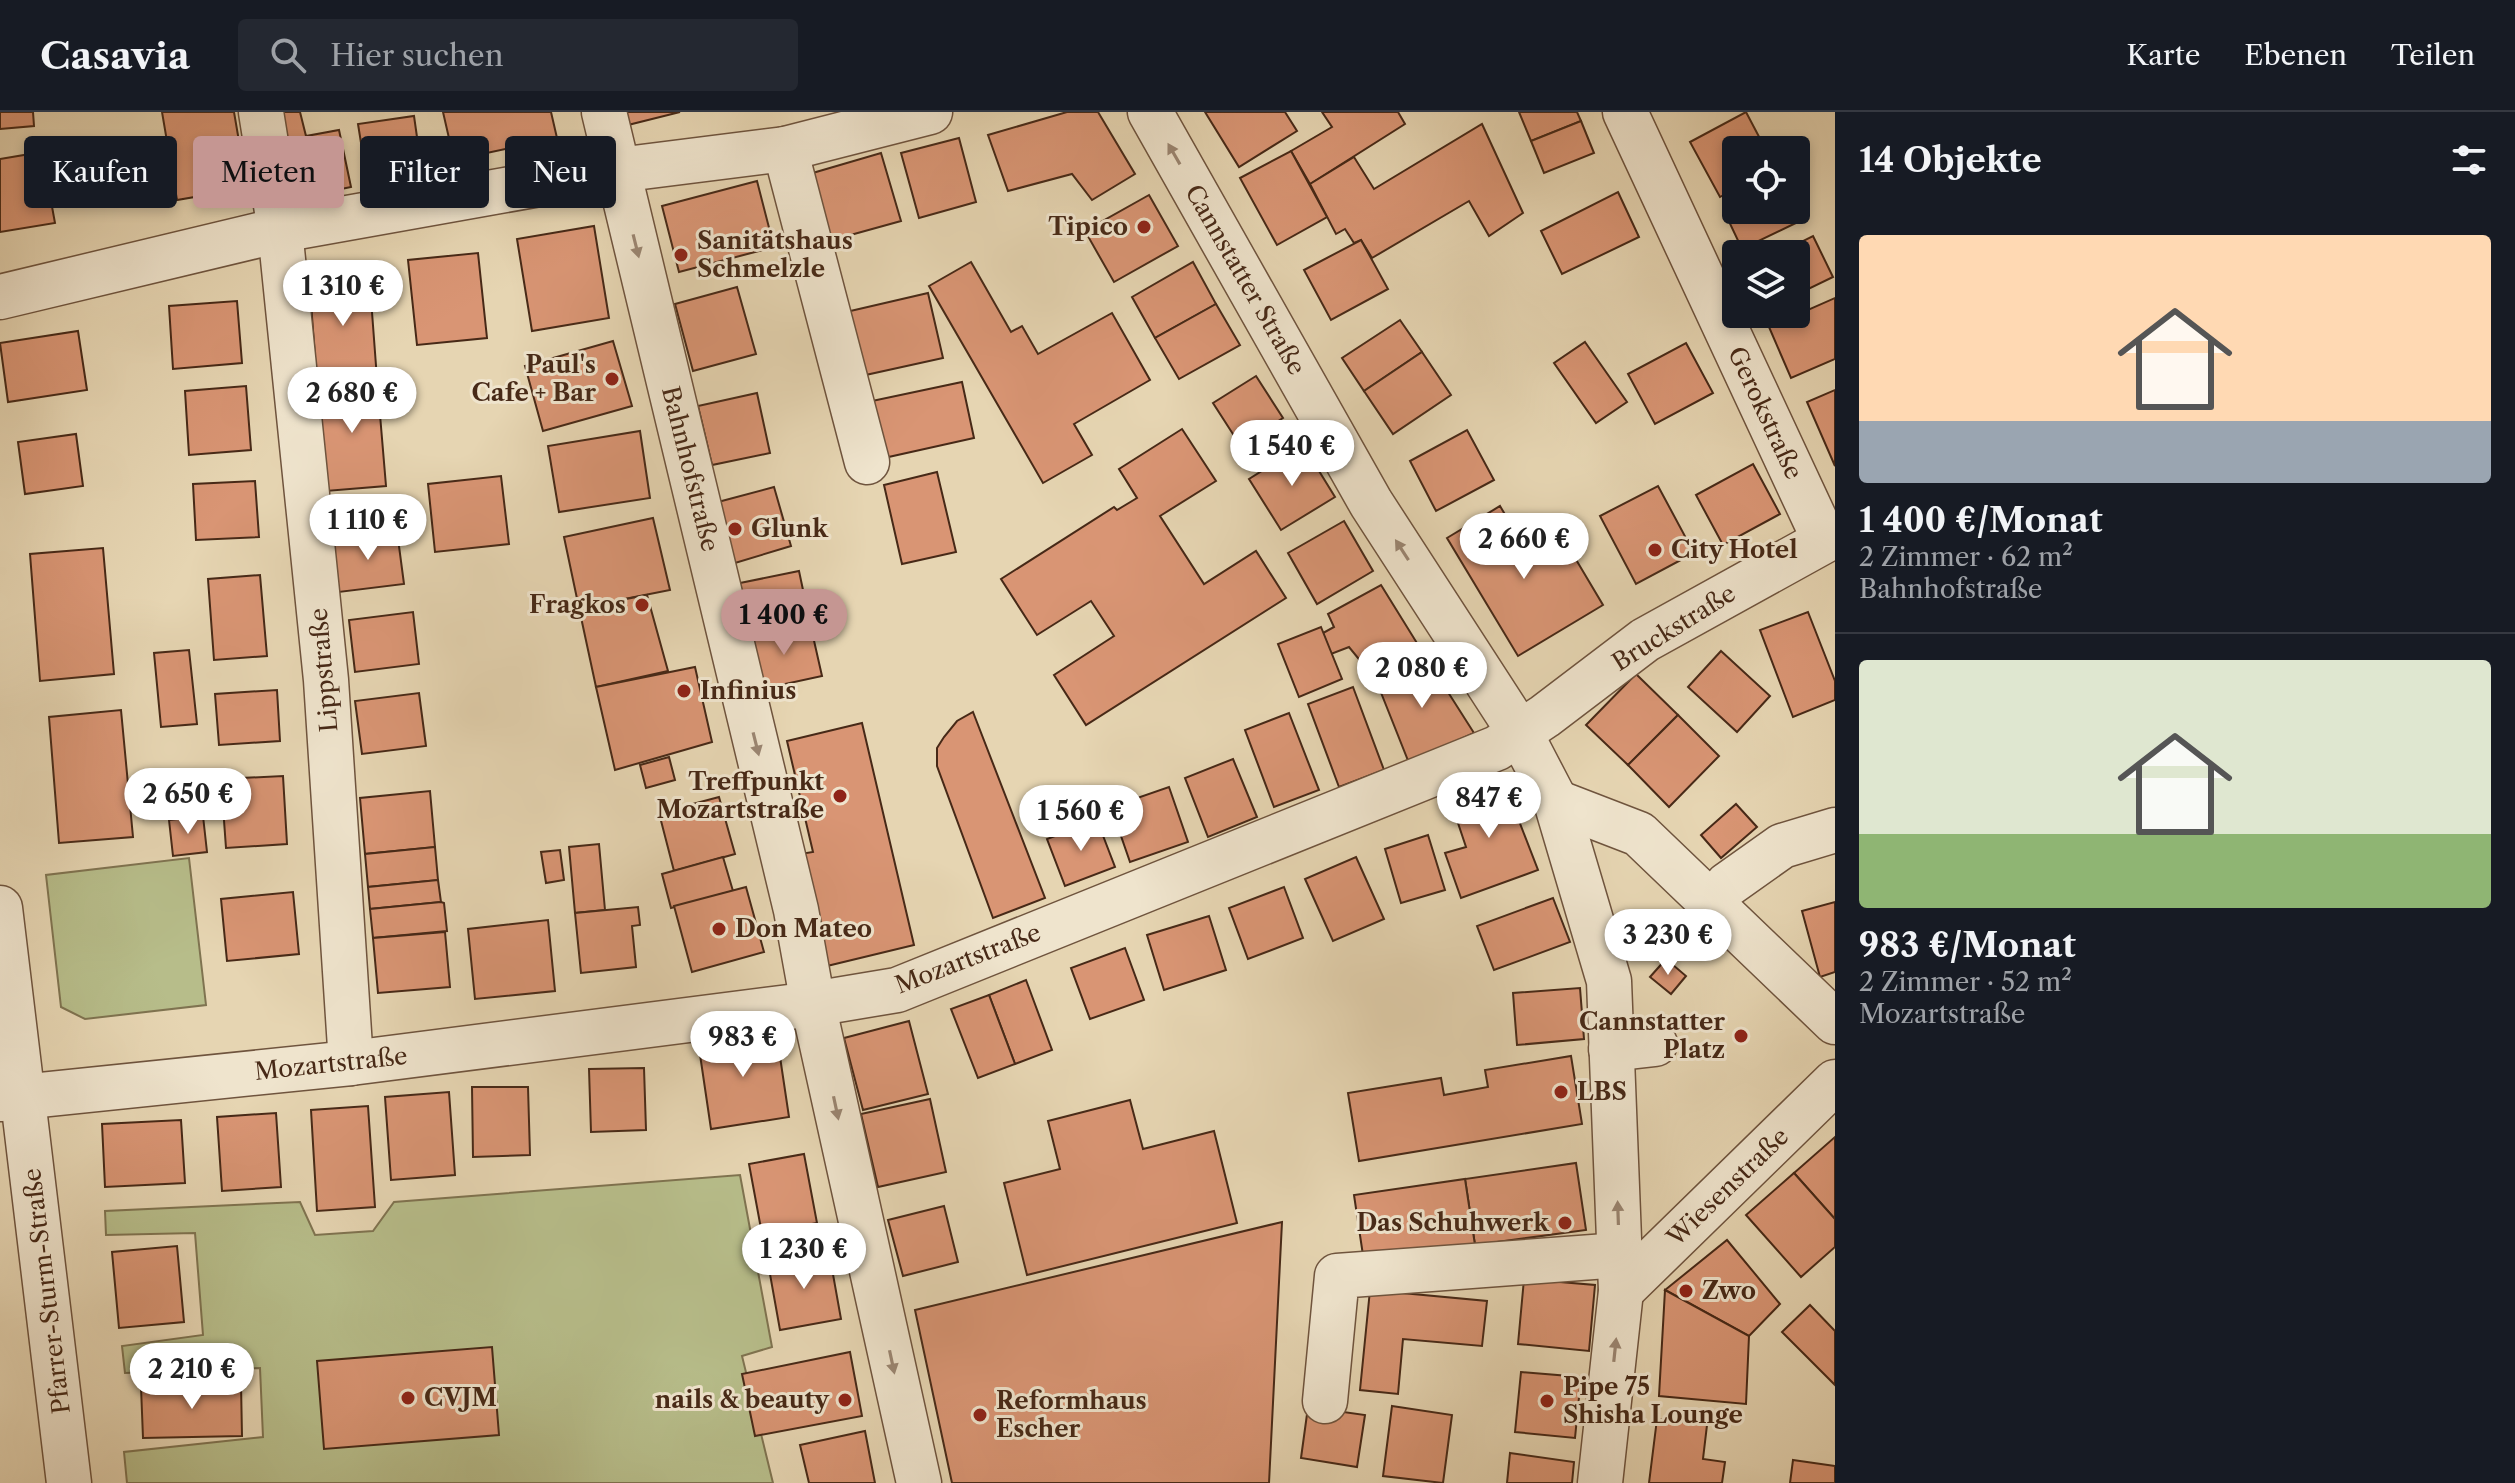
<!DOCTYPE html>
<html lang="de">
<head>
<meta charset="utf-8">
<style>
	body { margin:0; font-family:"Libre Caslon Text",serif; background:#242831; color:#f1f3f6; height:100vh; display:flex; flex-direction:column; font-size:30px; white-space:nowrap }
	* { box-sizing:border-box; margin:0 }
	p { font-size:26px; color:#9ea1a6 }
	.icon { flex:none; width:44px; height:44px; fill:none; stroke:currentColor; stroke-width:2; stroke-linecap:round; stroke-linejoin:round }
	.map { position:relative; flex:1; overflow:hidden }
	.drawer { display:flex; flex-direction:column; background:#171b24; width:680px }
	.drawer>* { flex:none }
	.banner { position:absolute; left:24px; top:24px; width:760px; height:72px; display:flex; gap:16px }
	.tools { position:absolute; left:1722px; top:24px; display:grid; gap:16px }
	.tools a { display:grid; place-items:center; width:88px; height:88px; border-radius:8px; background:#171b24; box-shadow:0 4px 12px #0003; font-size:40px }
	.price { position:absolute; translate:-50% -68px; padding:0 18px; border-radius:28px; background:#fff; color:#222; font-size:26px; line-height:52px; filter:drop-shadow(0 2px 4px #0008) }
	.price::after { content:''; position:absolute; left:50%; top:48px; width:24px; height:18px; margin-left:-12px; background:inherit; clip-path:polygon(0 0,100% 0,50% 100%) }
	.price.active { background:#c59692; color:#111 }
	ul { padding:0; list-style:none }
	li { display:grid; align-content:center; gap:16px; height:424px; padding:0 24px }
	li+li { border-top:2px solid #363941 }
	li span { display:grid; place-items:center; height:248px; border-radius:8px; color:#555 }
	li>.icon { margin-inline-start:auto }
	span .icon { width:144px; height:144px; fill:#fffc; stroke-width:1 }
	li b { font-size:34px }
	h2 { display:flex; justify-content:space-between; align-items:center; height:96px; padding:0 24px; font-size:34px }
	.tag { padding:0 28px; border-radius:8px; background:#171b24; box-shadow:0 4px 12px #0003; font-size:28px; line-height:72px }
	.tag.active { background:#c59692; color:#111 }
	header { display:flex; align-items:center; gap:48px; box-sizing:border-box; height:112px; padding:0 40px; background:#171b24; border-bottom:2px solid #363941 }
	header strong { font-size:38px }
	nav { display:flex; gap:44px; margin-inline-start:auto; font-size:28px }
	.search { width:560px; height:72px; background:#242831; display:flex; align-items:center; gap:20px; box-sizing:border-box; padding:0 28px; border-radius:8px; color:#9ea1a6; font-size:30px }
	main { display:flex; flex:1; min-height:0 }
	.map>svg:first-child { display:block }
</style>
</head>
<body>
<header>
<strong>Casavia</strong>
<div class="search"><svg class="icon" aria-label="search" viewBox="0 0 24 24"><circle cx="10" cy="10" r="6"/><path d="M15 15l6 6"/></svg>Hier suchen</div>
<nav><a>Karte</a><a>Ebenen</a><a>Teilen</a></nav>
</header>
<main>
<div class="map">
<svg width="1835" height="1371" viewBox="0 0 1835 1371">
	<rect width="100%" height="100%" fill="#e6d5b2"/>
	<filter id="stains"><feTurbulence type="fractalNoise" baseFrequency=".0025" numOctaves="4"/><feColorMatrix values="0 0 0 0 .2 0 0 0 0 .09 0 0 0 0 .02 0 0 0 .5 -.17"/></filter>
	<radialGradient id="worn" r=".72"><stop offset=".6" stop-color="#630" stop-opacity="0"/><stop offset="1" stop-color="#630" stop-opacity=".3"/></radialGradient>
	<!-- green -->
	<g fill="#b7bd8a" stroke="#7f7350" stroke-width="2">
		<polygon points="189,746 206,893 85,907 61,895 46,763"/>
		<polygon points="740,1063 772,1235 742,1244 773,1371 127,1371 124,1340 263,1325 260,1256 125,1261 122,1234 203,1223 195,1121 106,1123 105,1099 300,1090 315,1123 373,1119 394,1090"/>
	</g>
	<!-- building -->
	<g fill="#d99574" stroke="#472917" stroke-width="2">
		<polygon points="0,0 33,0 34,14 0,17"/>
		<polygon points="162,0 234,0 247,76 177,88"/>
		<polygon points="275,0 300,0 306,24 339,18 351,75 293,87"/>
		<polygon points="443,0 551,0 557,26 454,48"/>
		<polygon points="624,0 680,0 628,13"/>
		<polygon points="1067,0 1098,0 1135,62 1092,88 1072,62 1008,79 988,23"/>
		<polygon points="1205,0 1285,0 1297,19 1239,55"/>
		<polygon points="1322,0 1398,0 1405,12 1310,72 1291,39 1332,15"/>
		<polygon points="1519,0 1577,0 1581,9 1531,29"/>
		<polygon points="1746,0 1766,38 1736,38 1736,76 1720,85 1690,30"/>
		<polygon points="414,4 421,53 366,62 358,12"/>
		<polygon points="1581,9 1594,41 1544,61 1531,29"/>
		<polygon points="1482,12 1523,101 1489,124 1469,89 1372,146 1361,128 1354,131 1345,117 1336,122 1310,72 1354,45 1374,77"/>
		<polygon points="959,26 976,90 919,106 901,41"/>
		<polygon points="1291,39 1327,105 1277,133 1240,66"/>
		<polygon points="42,40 55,111 0,120 0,47"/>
		<polygon points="881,41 901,109 818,132 799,65"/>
		<polygon points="757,69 774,135 679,160 662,94"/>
		<polygon points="1618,80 1639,125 1562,162 1541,119"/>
		<polygon points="1149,83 1178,134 1114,170 1085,119"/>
		<polygon points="1736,93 1736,98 1792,98 1798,110 1742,137 1724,99"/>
		<polygon points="594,114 609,206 532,219 517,127"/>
		<polygon points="1813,124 1833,165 1796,183 1796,142 1777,142"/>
		<polygon points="1361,128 1388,177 1331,208 1304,158"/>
		<polygon points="478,141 487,226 417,233 408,148"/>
		<polygon points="971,150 1011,220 1022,214 1038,242 1112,201 1150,268 1074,312 1092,343 1043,371 929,174"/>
		<polygon points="1193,150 1216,192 1155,226 1132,185"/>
		<polygon points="369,160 377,267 317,272 309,164"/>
		<polygon points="737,175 756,242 693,259 675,192"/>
		<polygon points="928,181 943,246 861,264 846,200"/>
		<polygon points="1835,186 1835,247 1791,266 1769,215"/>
		<polygon points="237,189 242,251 173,257 169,194"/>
		<polygon points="1216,192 1240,233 1179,267 1155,226"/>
		<polygon points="1400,208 1422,240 1364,279 1342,246"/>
		<polygon points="78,219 87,278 8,290 0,231"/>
		<polygon points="613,229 632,294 543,319 525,254"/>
		<polygon points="1585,230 1627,290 1596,311 1554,251"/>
		<polygon points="1686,231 1713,281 1655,312 1628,262"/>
		<polygon points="1422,240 1451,283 1393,322 1364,279"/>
		<polygon points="1256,264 1283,306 1240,333 1213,291"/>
		<polygon points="377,267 386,374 326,379 317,272"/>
		<polygon points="962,270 974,326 884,346 872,289"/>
		<polygon points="246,274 251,338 189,343 185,279"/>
		<polygon points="1835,278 1835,354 1807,290"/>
		<polygon points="757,281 770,341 712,353 698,294"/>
		<polygon points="1182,317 1216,369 1160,404 1204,472 1256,439 1286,486 1086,613 1054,563 1114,524 1091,489 1037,523 1001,467 1114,395 1117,398 1137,386 1119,357"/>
		<polygon points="1467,318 1494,368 1436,399 1410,349"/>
		<polygon points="640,319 650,386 559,400 548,334"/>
		<polygon points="76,322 83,374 25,382 18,330"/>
		<polygon points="1303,333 1335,385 1281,418 1249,367"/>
		<polygon points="1753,352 1780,402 1723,433 1696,383"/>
		<polygon points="937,360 956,440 902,452 884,373"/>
		<polygon points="501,364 509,432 435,440 428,372"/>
		<polygon points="255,369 259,425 196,428 193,372"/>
		<polygon points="1658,374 1694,441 1636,472 1600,404"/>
		<polygon points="774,375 791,434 735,451 718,390"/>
		<polygon points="1500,394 1529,443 1562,424 1603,493 1518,544 1447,426"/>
		<polygon points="653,406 670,478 579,496 564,425"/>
		<polygon points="1344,409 1373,459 1317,492 1288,441"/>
		<polygon points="397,419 404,472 339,480 333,427"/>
		<polygon points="103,436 114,562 40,569 30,442"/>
		<polygon points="799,459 810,511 746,525 735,472"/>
		<polygon points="260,463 267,544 214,548 208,467"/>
		<polygon points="1381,473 1425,544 1376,568 1349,535 1331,542 1323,521 1334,515 1328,502"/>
		<polygon points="647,483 668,559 596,575 579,496"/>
		<polygon points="413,500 419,552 355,560 349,508"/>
		<polygon points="1808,500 1835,569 1835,588 1793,605 1760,518"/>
		<polygon points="810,511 822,564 757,578 746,525"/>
		<polygon points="1321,515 1342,567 1299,585 1278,532"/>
		<polygon points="189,538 197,612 161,615 154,541"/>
		<polygon points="1721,539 1770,584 1737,620 1688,575"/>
		<polygon points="1425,544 1474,621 1409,651 1376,568"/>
		<polygon points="695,555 712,630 615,658 596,575"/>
		<polygon points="1636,562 1678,603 1628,653 1586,613"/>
		<polygon points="1353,575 1384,658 1339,675 1308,592"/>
		<polygon points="277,578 280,629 219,633 215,582"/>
		<polygon points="419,581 426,634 362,642 355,589"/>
		<polygon points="121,598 133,725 59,731 49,605"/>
		<polygon points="973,600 1045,786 993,806 937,654 937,636 944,625 957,609"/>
		<polygon points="1289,601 1319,678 1274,695 1245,618"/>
		<polygon points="1678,603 1719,644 1669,695 1628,653"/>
		<polygon points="862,611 914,833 827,854 800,742 813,740 787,629"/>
		<polygon points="669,645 675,668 646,676 640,653"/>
		<polygon points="1233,647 1257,705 1208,725 1185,666"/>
		<polygon points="283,664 287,732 226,736 221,667"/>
		<polygon points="1502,665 1538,758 1461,786 1445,741 1466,735 1450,687"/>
		<polygon points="1169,675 1188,730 1130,750 1111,695"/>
		<polygon points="430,679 435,735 365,742 360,686"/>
		<polygon points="719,685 735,742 674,759 659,701"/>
		<polygon points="1736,692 1757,715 1721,746 1701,723"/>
		<polygon points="203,704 207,740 173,744 169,708"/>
		<polygon points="1097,708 1115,755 1065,774 1047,727"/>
		<polygon points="1428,723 1445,778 1401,791 1385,737"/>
		<polygon points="599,732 605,798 575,801 569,735"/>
		<polygon points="435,735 438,768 368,775 365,742"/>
		<polygon points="560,738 564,768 546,771 541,740"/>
		<polygon points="723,745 733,779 671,796 662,762"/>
		<polygon points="1356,745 1384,807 1333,829 1305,767"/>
		<polygon points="438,768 441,790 370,797 368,775"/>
		<polygon points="746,775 764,840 692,860 674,794"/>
		<polygon points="1284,775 1303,826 1248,847 1229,796"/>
		<polygon points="293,780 299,842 227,849 221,787"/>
		<polygon points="1553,786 1570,830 1494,858 1477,814"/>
		<polygon points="441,790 444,791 447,819 373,826 370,797"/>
		<polygon points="1835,790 1835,860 1820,865 1802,799"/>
		<polygon points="638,795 640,813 632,814 636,855 581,861 575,801"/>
		<polygon points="1209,804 1226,858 1164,878 1147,823"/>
		<polygon points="548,808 555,879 475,887 468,817"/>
		<polygon points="445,820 450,875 378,881 373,826"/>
		<polygon points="1125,836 1144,888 1090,907 1071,856"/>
		<polygon points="1666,847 1686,864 1671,882 1650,865"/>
		<polygon points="1026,868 1052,938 1015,952 989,883"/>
		<polygon points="1580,876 1584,927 1517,933 1513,881"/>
		<polygon points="989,883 1015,952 978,966 951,897"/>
		<polygon points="909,909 928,982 863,998 844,926"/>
		<polygon points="776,918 789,1005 711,1017 698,929"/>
		<polygon points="1571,944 1582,1012 1359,1049 1348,981 1441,966 1444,983 1488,975 1485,958"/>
		<polygon points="644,956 646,1018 591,1020 589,957"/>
		<polygon points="472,975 528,975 530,1043 473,1045"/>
		<polygon points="449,980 455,1063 391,1068 385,985"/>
		<polygon points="930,987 946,1060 878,1075 861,1002"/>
		<polygon points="1130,988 1143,1037 1214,1019 1237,1111 1027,1163 1004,1071 1060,1057 1048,1009"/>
		<polygon points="368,994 375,1095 317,1099 311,998"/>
		<polygon points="276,1001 281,1075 222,1079 217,1005"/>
		<polygon points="181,1008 185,1071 105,1075 102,1012"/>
		<polygon points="1835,1025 1835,1107 1794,1061"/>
		<polygon points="804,1042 817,1111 762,1122 749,1052"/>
		<polygon points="1576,1051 1586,1118 1475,1133 1465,1067"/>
		<polygon points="1794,1061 1835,1107 1835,1135 1801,1165 1746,1103"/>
		<polygon points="1465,1067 1475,1133 1364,1150 1354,1083"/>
		<polygon points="944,1094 958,1150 903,1164 888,1108"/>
		<polygon points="1282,1110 1269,1371 952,1371 915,1198"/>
		<polygon points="1727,1128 1780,1192 1749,1224 1665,1178"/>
		<polygon points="177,1134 184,1210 119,1216 112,1140"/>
		<polygon points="829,1140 841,1207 780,1218 768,1151"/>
		<polygon points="1524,1167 1595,1173 1589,1239 1518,1232"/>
		<polygon points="1370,1178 1487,1189 1482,1234 1403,1227 1398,1282 1360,1278"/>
		<polygon points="1665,1178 1749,1224 1746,1292 1659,1284"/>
		<polygon points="1810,1193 1835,1219 1835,1273 1782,1220"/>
		<polygon points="492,1235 499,1323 324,1337 317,1249"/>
		<polygon points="850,1240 862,1304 755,1324 742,1262"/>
		<polygon points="1521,1260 1581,1265 1575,1326 1515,1320"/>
		<polygon points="241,1272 242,1324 143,1326 141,1275"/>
		<polygon points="1392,1294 1452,1303 1443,1371 1383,1364"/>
		<polygon points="1308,1295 1365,1303 1357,1355 1301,1346"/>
		<polygon points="1657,1307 1707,1313 1703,1347 1725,1350 1722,1371 1649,1371"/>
		<polygon points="865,1319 875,1371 809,1371 800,1333"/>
		<polygon points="1510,1341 1574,1350 1572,1371 1507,1371"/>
		<polygon points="1793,1348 1835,1354 1835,1371 1790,1371"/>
	</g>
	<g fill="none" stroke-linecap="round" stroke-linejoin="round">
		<defs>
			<g id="minor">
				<polyline points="261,0 280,118 326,568 351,951"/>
				<polyline points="604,0 796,798 813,892 919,1371"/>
				<polyline points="1150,0 1371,391 1520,621 1556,690 1609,869 1621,1179 1600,1371"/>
				<polyline points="1625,0 1824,427"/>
				<polyline points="785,37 867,350"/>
				<polyline points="0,185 280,118 618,58 785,37 930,0"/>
				<polyline points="1556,690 1639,722 1835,910"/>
				<polyline points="1711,791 1727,773 1782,734 1835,718"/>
				<polyline points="0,796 69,1371"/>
				<polyline points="1611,937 1655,932"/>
				<polyline points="0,987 351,951 813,892 897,878 1497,636 1545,604 1645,528 1835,423"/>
				<polyline points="1621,1179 1835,970"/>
				<polyline points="1325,1289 1337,1164 1620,1143"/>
			</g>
		</defs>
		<!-- minor casing -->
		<use href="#minor" stroke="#6f543e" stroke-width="47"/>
		<!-- minor -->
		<use href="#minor" stroke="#efe4cd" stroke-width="44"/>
	</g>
	<!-- one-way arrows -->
	<defs><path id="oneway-solid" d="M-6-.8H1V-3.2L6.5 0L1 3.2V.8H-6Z" transform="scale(2)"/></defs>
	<g fill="#9b8672">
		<use href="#oneway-solid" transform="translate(1174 42) rotate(-120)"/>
		<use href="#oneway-solid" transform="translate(636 134) rotate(76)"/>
		<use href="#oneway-solid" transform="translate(1402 438) rotate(-123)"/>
		<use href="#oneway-solid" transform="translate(756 632) rotate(76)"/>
		<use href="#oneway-solid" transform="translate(836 996) rotate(78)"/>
		<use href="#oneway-solid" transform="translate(1618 1101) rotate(-92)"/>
		<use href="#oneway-solid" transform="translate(1615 1238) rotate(-84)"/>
		<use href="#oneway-solid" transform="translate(892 1250) rotate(78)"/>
	</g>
	<!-- markers -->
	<g fill="#8f2418" stroke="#efe4cd" stroke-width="3">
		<circle cx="1144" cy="115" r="8"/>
		<circle cx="681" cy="143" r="8"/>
		<circle cx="612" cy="267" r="8"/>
		<circle cx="735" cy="417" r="8"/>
		<circle cx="1655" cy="438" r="8"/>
		<circle cx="642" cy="493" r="8"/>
		<circle cx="684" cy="579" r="8"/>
		<circle cx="840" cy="684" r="8"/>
		<circle cx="719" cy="817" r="8"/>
		<circle cx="1741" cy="924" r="8"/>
		<circle cx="1561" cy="980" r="8"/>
		<circle cx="1565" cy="1111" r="8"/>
		<circle cx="1686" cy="1179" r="8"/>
		<circle cx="408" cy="1286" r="8"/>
		<circle cx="845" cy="1288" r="8"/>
		<circle cx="1547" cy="1289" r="8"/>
		<circle cx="980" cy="1303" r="8"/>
	</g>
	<g text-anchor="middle" stroke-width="6" stroke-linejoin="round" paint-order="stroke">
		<!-- poi labels -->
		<g font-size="24" font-weight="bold" fill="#472917" stroke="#efe4cd" text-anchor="start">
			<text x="1128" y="123" text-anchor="end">Tipico</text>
			<text x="697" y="137">Sanitätshaus<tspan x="697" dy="28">Schmelzle</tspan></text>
			<text x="596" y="261" text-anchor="end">Paul's<tspan x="596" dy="28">Cafe + Bar</tspan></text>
			<text x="751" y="425">Glunk</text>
			<text x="1671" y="446">City Hotel</text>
			<text x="626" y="501" text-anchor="end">Fragkos</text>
			<text x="700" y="587">Infinius</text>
			<text x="824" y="678" text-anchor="end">Treffpunkt<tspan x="824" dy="28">Mozartstraße</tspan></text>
			<text x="735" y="825">Don Mateo</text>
			<text x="1725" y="918" text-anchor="end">Cannstatter<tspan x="1725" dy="28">Platz</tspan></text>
			<text x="1577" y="988">LBS</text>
			<text x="1549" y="1119" text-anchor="end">Das Schuhwerk</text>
			<text x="1702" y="1187">Zwo</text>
			<text x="1563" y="1283">Pipe 75<tspan x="1563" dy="28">Shisha Lounge</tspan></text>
			<text x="424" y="1294">CVJM</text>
			<text x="829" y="1296" text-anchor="end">nails &amp; beauty</text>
			<text x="996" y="1297">Reformhaus<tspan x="996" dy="28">Escher</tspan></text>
		</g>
		<!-- street labels -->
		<g font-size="24" fill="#472917" stroke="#efe4cd">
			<text transform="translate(1245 168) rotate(60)" y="8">Cannstatter Straße</text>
			<text transform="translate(1765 301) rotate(65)" y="8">Gerokstraße</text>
			<text transform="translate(690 357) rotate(76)" y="8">Bahnhofstraße</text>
			<text transform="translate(1674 516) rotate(-32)" y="8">Bruckstraße</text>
			<text transform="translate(324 558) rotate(-95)" y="8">Lippstraße</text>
			<text transform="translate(968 847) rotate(-21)" y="8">Mozartstraße</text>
			<text transform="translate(331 952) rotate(-6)" y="8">Mozartstraße</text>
			<text transform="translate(1728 1075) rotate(-44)" y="8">Wiesenstraße</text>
			<text transform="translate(47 1179) rotate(-97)" y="8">Pfarrer-Sturm-Straße</text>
		</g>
	</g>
	<rect width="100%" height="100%" filter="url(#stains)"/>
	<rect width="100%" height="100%" fill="url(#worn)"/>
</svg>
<div class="tools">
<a><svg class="icon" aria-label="locate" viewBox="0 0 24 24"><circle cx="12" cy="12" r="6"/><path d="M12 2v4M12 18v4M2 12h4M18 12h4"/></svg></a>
<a><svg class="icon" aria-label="layers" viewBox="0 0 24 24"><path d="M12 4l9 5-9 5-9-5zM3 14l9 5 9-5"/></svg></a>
</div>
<b class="price" style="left:343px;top:216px">1 310 €</b>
<b class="price" style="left:352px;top:323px">2 680 €</b>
<b class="price" style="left:1292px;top:376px">1 540 €</b>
<b class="price" style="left:368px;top:450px">1 110 €</b>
<b class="price" style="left:1524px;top:469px">2 660 €</b>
<b class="price active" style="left:784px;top:545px">1 400 €</b>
<b class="price" style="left:1422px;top:598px">2 080 €</b>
<b class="price" style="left:188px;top:724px">2 650 €</b>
<b class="price" style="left:1489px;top:728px">847 €</b>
<b class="price" style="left:1081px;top:741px">1 560 €</b>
<b class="price" style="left:1668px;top:865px">3 230 €</b>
<b class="price" style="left:743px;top:967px">983 €</b>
<b class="price" style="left:804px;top:1179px">1 230 €</b>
<b class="price" style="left:192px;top:1299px">2 210 €</b>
<div class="banner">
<a class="tag">Kaufen</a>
<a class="tag active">Mieten</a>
<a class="tag">Filter</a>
<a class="tag">Neu</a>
</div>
</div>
<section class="drawer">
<h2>14 Objekte<svg class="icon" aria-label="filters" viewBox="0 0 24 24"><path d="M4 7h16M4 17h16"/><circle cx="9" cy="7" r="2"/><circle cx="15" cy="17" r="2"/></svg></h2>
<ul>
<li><span style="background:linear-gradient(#ffd9b3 75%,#9aa5b1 0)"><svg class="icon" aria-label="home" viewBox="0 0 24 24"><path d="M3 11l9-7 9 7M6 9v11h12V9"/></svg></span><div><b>1 400 €/Monat</b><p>2 Zimmer · 62 m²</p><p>Bahnhofstraße</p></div></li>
<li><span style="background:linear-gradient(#dfe7d0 70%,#8fb573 0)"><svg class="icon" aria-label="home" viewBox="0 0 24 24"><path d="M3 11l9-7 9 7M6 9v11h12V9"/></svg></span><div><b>983 €/Monat</b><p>2 Zimmer · 52 m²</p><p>Mozartstraße</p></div></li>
</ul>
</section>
</main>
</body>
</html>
